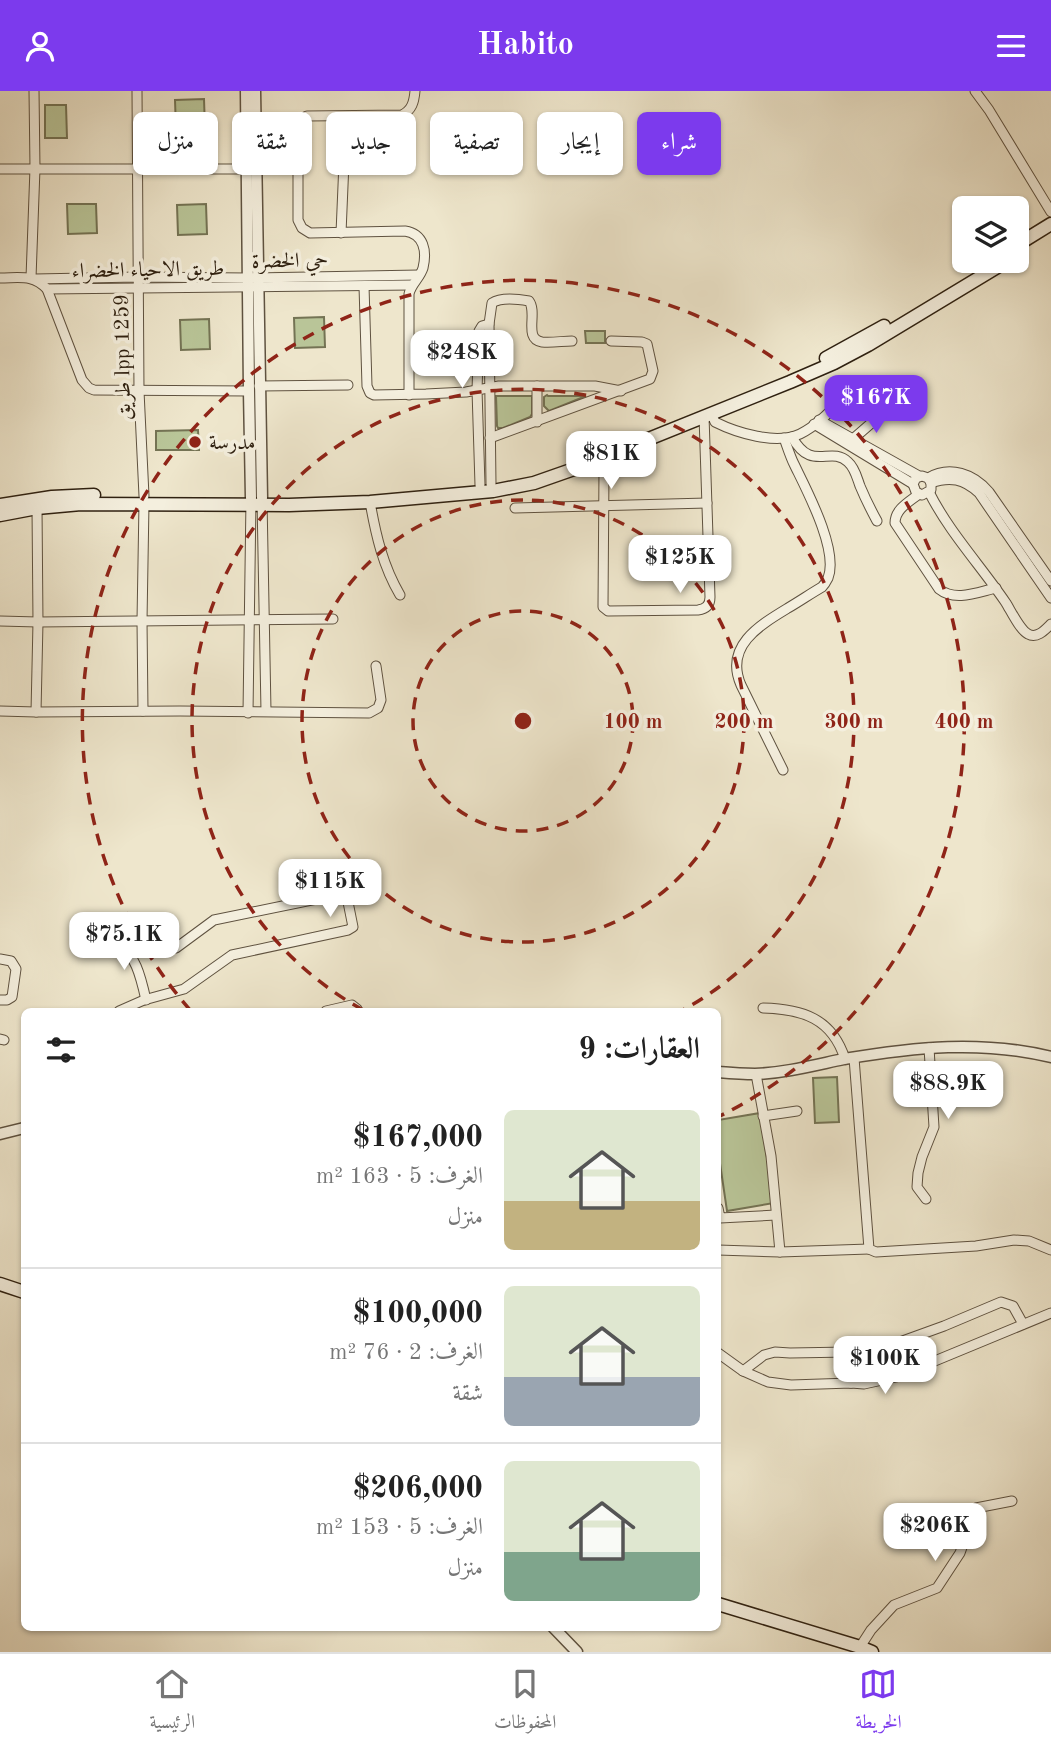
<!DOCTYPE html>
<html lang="ar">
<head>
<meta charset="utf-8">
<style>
	body { margin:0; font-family:"Old Standard TT",Amiri,serif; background:#f2f2f2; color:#222; direction:rtl; height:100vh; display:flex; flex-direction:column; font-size:26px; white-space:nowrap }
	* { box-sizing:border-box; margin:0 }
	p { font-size:23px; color:#767676 }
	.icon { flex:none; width:38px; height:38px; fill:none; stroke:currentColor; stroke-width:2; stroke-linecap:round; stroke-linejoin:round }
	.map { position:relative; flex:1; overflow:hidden; direction:ltr }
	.sheet { position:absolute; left:21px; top:917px; width:700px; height:623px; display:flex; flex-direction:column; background:#fff; border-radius:10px; box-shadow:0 2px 5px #0004; direction:rtl }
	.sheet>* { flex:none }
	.guide { position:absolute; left:21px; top:21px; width:700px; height:63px; direction:rtl; display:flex; gap:14px }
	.buttons { position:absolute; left:952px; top:105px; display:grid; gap:14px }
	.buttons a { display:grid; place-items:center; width:77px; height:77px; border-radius:10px; background:#fff; box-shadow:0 2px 5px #0004; font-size:35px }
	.price { position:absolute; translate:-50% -60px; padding:0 16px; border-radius:14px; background:#fff; color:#222; font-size:23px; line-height:46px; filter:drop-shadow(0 2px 4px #0008) }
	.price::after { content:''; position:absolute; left:50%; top:42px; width:21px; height:16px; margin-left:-10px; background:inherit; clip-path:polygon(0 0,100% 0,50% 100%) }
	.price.on { background:#7c3aed; color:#fff }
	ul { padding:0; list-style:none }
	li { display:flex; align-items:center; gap:21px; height:175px; padding:0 21px }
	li+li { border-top:2px solid #e0e0e0 }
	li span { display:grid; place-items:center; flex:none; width:196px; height:140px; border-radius:10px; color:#555 }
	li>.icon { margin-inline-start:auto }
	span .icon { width:84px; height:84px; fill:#fffc; stroke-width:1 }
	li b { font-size:30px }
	h2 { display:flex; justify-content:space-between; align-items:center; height:84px; padding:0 21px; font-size:30px }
	.pill { padding:0 24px; border-radius:10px; background:#fff; box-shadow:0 2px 5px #0004; font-size:24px; line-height:63px }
	.pill.on { background:#7c3aed; color:#fff }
	header { display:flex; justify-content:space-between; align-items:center; height:91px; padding:0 21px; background:#7c3aed; color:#fff; font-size:32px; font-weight:800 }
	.tabs { display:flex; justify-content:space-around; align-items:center; height:98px; border-top:2px solid #e0e0e0; background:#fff; font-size:19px; color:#767676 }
	.tabs a { display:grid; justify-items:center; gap:4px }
	.tabs .on { color:#7c3aed }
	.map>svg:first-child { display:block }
</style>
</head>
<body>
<header><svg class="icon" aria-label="menu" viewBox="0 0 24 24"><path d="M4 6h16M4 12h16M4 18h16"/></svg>Habito<svg class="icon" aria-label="person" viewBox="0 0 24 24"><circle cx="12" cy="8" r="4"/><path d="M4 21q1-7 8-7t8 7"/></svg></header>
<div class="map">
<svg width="1051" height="1561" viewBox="0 0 1051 1561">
	<rect width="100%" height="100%" fill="#eee6cc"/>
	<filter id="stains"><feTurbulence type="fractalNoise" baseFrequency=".00286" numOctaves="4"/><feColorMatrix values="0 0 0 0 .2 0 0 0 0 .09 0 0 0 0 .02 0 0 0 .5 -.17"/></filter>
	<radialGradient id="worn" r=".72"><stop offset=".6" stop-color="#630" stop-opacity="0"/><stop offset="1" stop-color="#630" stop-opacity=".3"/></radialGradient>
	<!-- green -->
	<g fill="#b9c598" stroke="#747354" stroke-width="2">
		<polygon points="204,8 205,38 176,39 175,9"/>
		<polygon points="45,14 66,14 67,47 45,47"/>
		<polygon points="96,113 97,142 68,143 67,113"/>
		<polygon points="206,113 207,143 178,144 177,114"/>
		<polygon points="324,226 325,256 295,257 294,227"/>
		<polygon points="209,228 210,258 181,259 180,229"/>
		<polygon points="585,240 605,240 605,252 586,252"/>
		<polygon points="547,304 548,305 586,305 549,320 544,315 544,306"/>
		<polygon points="496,305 532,305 532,323 530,326 503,337 498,337 497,335"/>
		<polygon points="198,339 199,359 156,359 156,340"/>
		<polygon points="837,986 839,1031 815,1032 813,987"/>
		<polygon points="760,1022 774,1112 727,1120 718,1059 718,1029"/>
	</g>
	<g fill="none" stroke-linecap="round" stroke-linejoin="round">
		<defs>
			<g id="minor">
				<polyline points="137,0 139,300 144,405"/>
				<polyline points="975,0 989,19 1051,121"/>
				<polyline points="0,78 247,78"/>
				<polyline points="341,142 344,71 347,69 390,66 393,61 394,25"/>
				<path d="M0,187C20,187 33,183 47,198L82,289L89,297L94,299L249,300"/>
				<polyline points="31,187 35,77 34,0"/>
				<polyline points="35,188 137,186 248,187 419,184"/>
				<polyline points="364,195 367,295 370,302 374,304 426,303 466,301 499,295 595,295 621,300"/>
				<polyline points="47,198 412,194"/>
				<polyline points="259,295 348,294"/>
				<polyline points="537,295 537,331"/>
				<path d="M409,304V203C411,193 420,187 423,177C427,160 424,143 405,140L310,142L302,137L298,129V34L301,28L307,25L402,24C412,19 414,11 415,0"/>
				<path d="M711,322L715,331C737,342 776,354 800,343C819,334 835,315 850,300"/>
				<polyline points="819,329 919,385"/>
				<polyline points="814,333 913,393"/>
				<path d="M792,346C812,382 830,354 848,371C855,377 857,387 860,395C865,407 871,419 877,430"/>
				<polyline points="490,347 650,288 653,280 647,253 642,251 611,250"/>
				<polyline points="853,348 876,328"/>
				<path d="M627,368L607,375L604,379L603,516L608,520L698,519C706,518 710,514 710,506L704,325"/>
				<path d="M928,387L931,392V399L922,404L916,401L913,393L916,387L922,385L928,387C950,374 974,383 989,401L1051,490"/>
				<path d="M931,392C950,385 964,388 979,402L1051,507"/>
				<path d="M491,393L489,233L492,212C501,206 518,208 529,210C538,222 523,248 542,251C552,252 563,250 572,250"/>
				<polyline points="480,394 477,299 479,240 482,235 489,233"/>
				<path d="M929,401C949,441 981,475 1006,512C1011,520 1020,539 1028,543C1037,548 1045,539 1051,533"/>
				<path d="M919,403C909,411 895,418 895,432L939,498C955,511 978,501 996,497"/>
				<polyline points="262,409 266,620"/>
				<path d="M370,411C376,445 383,475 400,504"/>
				<polyline points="515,417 707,412"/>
				<polyline points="0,530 38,531 333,528"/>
				<polyline points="0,620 36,621 180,620 369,622 378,617 381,609 376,575"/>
				<polyline points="143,620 142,530 144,412"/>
				<polyline points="36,621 38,531 37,417"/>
				<polyline points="248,622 251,408"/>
				<path d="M783,679L741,594C724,555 760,534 788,517C800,510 810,503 822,496C824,494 827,489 828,487C839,459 806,398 794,373C790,365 787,355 784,347"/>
				<path d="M116,846C136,867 140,882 146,909"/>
				<polyline points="0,868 11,870 16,878 12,906 7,909 0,909"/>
				<path d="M763,917C802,918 832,927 845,968"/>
				<polyline points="119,920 144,909 184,898 232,864 348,839 353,836 347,806 345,803 341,803 214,829 176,857 168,853 152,830"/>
				<polyline points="326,920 352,914 357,918 358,920"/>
				<polyline points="0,948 4,949"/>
				<polyline points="854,967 869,1158 876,1161 976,1155 1014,1149 1029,1150 1051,1159"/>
				<polyline points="756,983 771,1065 780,1161"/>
				<polyline points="763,1025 797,1020"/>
				<polyline points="926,1108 917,1096 918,1082 922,1066 934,1036 929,957"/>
				<polyline points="718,1117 720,1127 776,1124"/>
				<polyline points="718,1159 780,1161 869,1158"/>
				<polyline points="849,1261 851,1292"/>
				<polyline points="718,1262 743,1280 768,1291 791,1294 851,1292 864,1293 896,1286 1051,1222"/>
				<polyline points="743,1280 764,1264 775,1261 790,1262 849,1261 886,1256 944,1235 1001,1211 1013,1215 1023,1233"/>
				<polyline points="860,1556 871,1539 894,1514 937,1497 960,1462 976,1417 1012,1410"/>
			</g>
			<g id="tertiary">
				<polyline points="246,0 249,300 251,407"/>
				<polyline points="255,0 262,407"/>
				<path d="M718,981C730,982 742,983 755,983C785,982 815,974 844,968C915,956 981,949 1051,966"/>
				<polyline points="0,1043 24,1037"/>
				<polyline points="553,1536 577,1561"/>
			</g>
			<g id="secondary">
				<polyline points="1017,154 1051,133"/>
				<polyline points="826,267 884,235"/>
				<polyline points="0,414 52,406 94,404"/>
				<polyline points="0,424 37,417 81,413 289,414 370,411 493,400 534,392 574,378 790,291 834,272 868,254 1007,170"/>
				<polyline points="0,1193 24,1201"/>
				<polyline points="718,1513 860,1556 872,1561"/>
			</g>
		</defs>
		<!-- minor casing -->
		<use href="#minor" stroke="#5f5240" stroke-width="11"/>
		<!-- tertiary casing -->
		<use href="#tertiary" stroke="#5f5240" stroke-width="13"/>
		<!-- secondary casing -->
		<use href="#secondary" stroke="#2f2111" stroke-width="15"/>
		<!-- minor -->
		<use href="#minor" stroke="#f4efde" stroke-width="9"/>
		<!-- tertiary -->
		<use href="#tertiary" stroke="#f4efde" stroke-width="10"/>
		<!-- secondary -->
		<use href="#secondary" stroke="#f4efde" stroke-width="12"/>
	</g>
	<!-- distance rings -->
	<g fill="none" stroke="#8f2418" stroke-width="3.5" stroke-dasharray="12 9">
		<circle cx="523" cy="630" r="110"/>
		<circle cx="523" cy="630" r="221"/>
		<path d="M363 919A331 331 0 1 1 683 919"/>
		<path d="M190 919A441 441 0 1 1 720 1025"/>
	</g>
	<!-- markers -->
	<circle fill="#8f2418" stroke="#f4efde" stroke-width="2.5" cx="195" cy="351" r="7"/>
	<g text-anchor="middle" stroke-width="7" stroke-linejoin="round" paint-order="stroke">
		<!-- street labels -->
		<g font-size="21" fill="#2f2111" stroke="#f4efde">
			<text transform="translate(290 169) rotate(-1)" y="7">حي الخضرة</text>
			<text transform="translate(148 178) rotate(-1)" y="7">طريق الاحياء الخضراء</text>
			<text transform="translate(122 266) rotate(-91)" y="7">طريق lpp 1259</text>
		</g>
		<!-- poi labels -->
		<g font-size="21" fill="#2f2111" stroke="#f4efde" text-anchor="start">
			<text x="209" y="358">مدرسة</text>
		</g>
	</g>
	<circle cx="523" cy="630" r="10" fill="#8f2418" stroke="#f4efde" stroke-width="3.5"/>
	<g font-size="21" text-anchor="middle" font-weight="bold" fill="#8f2418" stroke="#f4efde" stroke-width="7" stroke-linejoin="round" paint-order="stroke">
		<text x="633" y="637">100 m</text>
		<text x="744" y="637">200 m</text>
		<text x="854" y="637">300 m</text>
		<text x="964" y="637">400 m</text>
	</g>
	<rect width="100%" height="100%" filter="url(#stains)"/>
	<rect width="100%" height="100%" fill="url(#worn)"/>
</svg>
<div class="buttons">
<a><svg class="icon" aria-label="layers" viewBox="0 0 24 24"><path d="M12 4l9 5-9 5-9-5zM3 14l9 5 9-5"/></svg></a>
</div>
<b class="price" style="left:462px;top:299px">$248K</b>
<b class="price on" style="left:876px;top:344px">$167K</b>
<b class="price" style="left:611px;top:400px">$81K</b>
<b class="price" style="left:680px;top:504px">$125K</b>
<b class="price" style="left:330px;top:828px">$115K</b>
<b class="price" style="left:124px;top:881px">$75.1K</b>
<b class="price" style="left:948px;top:1030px">$88.9K</b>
<b class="price" style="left:885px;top:1305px">$100K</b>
<b class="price" style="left:935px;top:1472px">$206K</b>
<div class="guide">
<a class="pill on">شراء</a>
<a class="pill">إيجار</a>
<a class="pill">تصفية</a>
<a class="pill">جديد</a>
<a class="pill">شقة</a>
<a class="pill">منزل</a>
</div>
<section class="sheet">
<h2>العقارات: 9<svg class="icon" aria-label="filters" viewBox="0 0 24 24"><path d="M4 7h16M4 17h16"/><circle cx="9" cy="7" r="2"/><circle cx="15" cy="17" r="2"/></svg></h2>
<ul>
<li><span style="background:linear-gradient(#dfe7d0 65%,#c2b280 0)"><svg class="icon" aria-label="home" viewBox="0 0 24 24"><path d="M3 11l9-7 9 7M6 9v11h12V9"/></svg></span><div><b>$167,000</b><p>الغرف: 5 · 163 m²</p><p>منزل</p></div></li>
<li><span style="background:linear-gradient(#dfe7d0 65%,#9aa5b1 0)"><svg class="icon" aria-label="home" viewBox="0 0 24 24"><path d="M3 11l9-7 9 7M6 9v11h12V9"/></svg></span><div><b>$100,000</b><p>الغرف: 2 · 76 m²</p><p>شقة</p></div></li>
<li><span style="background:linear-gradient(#dfe7d0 65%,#7fa58c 0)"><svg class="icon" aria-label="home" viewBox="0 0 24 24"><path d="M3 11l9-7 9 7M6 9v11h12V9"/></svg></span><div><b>$206,000</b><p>الغرف: 5 · 153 m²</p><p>منزل</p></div></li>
</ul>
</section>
</div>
<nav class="tabs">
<a class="on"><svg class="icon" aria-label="map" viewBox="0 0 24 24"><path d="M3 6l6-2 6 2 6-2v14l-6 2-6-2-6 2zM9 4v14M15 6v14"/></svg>الخريطة</a>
<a><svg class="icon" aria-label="saved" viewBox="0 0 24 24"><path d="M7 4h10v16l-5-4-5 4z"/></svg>المحفوظات</a>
<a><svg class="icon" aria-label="home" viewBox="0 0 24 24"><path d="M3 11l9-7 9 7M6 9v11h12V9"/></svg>الرئيسية</a>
</nav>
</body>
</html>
